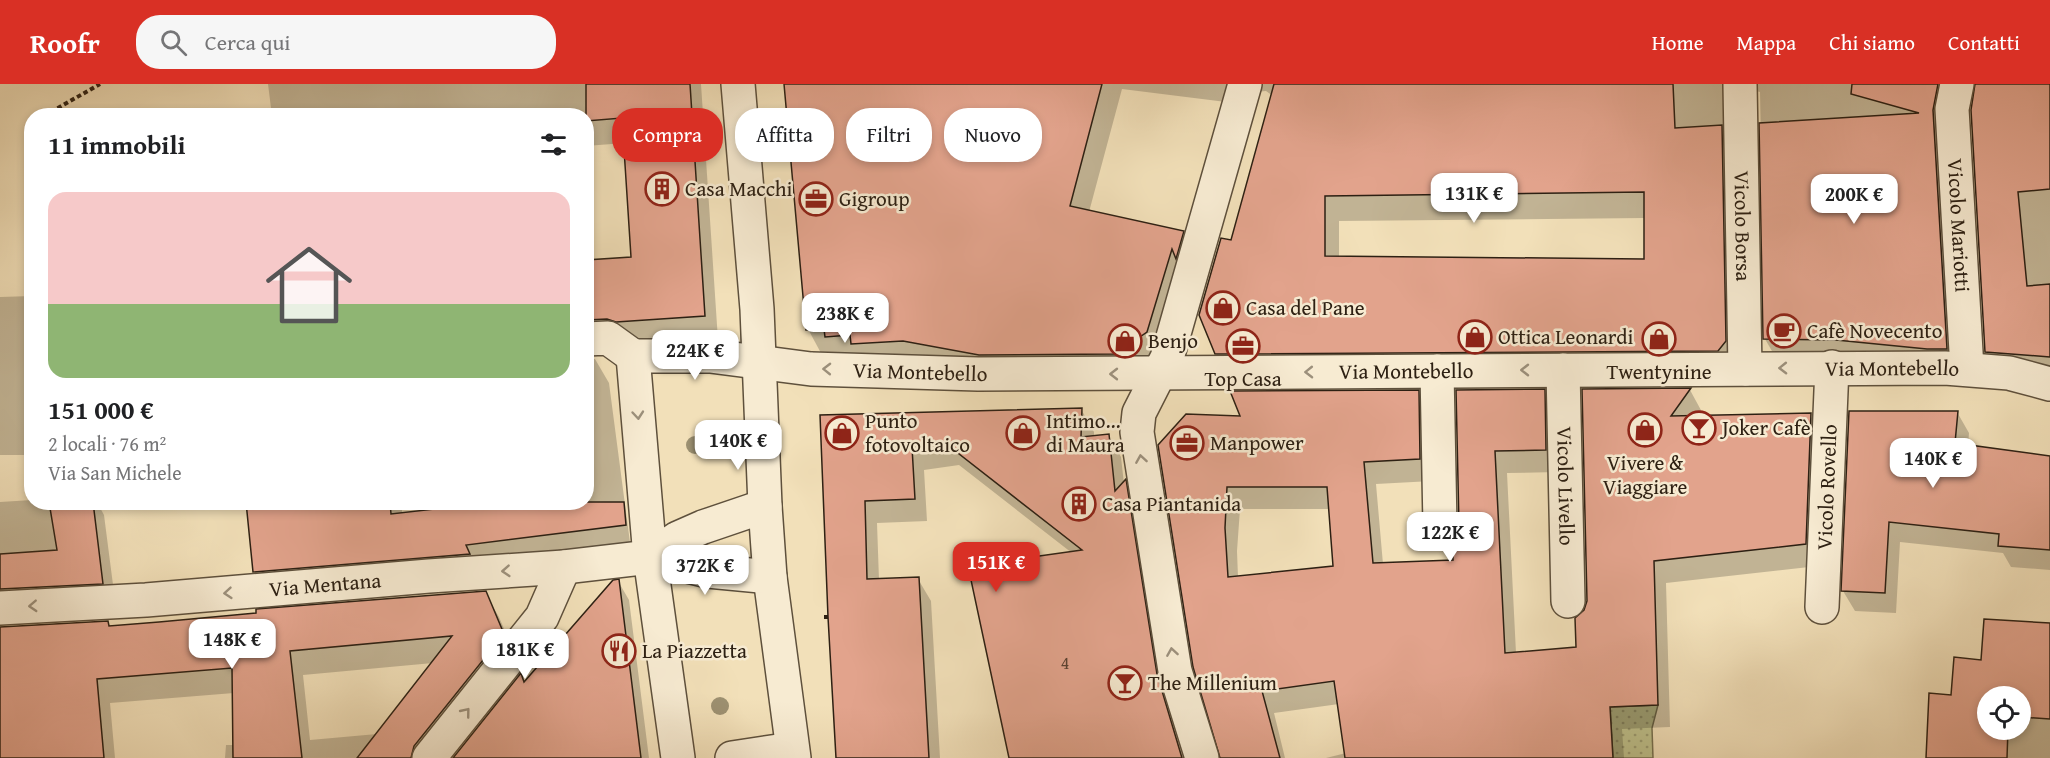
<!DOCTYPE html>
<html lang="it">
<head>
<meta charset="utf-8">
<style>
	body { margin:0; font-family:"Gentium Book Plus",serif; background:#f6f6f6; color:#202124; height:100vh; display:flex; flex-direction:column; font-size:22px; white-space:nowrap }
	* { box-sizing:border-box; margin:0 }
	p { font-size:20px; color:#757577 }
	.icon { flex:none; width:33px; height:33px; fill:none; stroke:currentColor; stroke-width:2; stroke-linecap:round; stroke-linejoin:round }
	.map { position:relative; flex:1; overflow:hidden }
	.sheet { position:absolute; left:24px; top:24px; width:570px; height:402px; display:flex; flex-direction:column; background:#fff; border-radius:24px; box-shadow:0 3px 9px #0003 }
	.sheet>* { flex:none }
	.top-card { position:absolute; left:612px; top:24px; width:570px; height:54px; display:flex; gap:12px }
	.fabs { position:absolute; left:1977px; top:602px; display:grid; gap:12px }
	.fabs a { display:grid; place-items:center; width:54px; height:54px; border-radius:50%; background:#fff; box-shadow:0 3px 9px #0003; font-size:30px }
	.price { position:absolute; translate:-50% -51px; padding:0 14px; border-radius:12px; background:#fff; color:#222; font-size:20px; line-height:39px; filter:drop-shadow(0 2px 3px #0008) }
	.price::after { content:''; position:absolute; left:50%; top:36px; width:18px; height:14px; margin-left:-9px; background:inherit; clip-path:polygon(0 0,100% 0,50% 100%) }
	.price.active { background:#d93025; color:#fff }
	ul { padding:0; list-style:none }
	li { display:grid; align-content:center; gap:12px; height:318px; padding:0 24px }
	li+li { border-top:2px solid #e0e0e0 }
	li span { display:grid; place-items:center; height:186px; border-radius:18px; color:#555 }
	li>.icon { margin-inline-start:auto }
	span .icon { width:108px; height:108px; fill:#fffc; stroke-width:1 }
	li b { font-size:26px }
	h2 { display:flex; justify-content:space-between; align-items:center; height:72px; padding:0 24px; font-size:26px }
	.tag { padding:0 21px; border-radius:24px; background:#fff; box-shadow:0 3px 9px #0003; font-size:21px; line-height:54px }
	.tag.active { background:#d93025; color:#fff }
	header { display:flex; align-items:center; gap:36px; box-sizing:border-box; height:84px; padding:0 30px; background:#d93025; color:#fff }
	header strong { font-size:28px }
	nav { display:flex; gap:33px; margin-inline-start:auto; font-size:21px }
	.search { width:420px; height:54px; background:#f6f6f6; display:flex; align-items:center; gap:15px; box-sizing:border-box; padding:0 21px; border-radius:24px; color:#757577; font-size:22px }
	.map>svg:first-child { display:block }
</style>
</head>
<body>
<header>
<strong>Roofr</strong>
<div class="search"><svg class="icon" aria-label="search" viewBox="0 0 24 24"><circle cx="10" cy="10" r="6"/><path d="M15 15l6 6"/></svg>Cerca qui</div>
<nav><a>Home</a><a>Mappa</a><a>Chi siamo</a><a>Contatti</a></nav>
</header>
<div class="map">
<svg width="2050" height="674" viewBox="0 0 2050 674">
	<defs>
		<pattern id="grass-dots" width="8" height="8" patternUnits="userSpaceOnUse" patternTransform="scale(1.5)"><rect width="8" height="8" fill="#bec18c"/><path d="M2 2h.1M6 6h.1" fill="none" stroke="#9b9c71" stroke-width="1.8" stroke-linecap="round"/></pattern>
	</defs>
	<rect width="100%" height="100%" fill="#f2e0b9"/>
	<filter id="stains"><feTurbulence type="fractalNoise" baseFrequency=".00333" numOctaves="4"/><feColorMatrix values="0 0 0 0 .2 0 0 0 0 .09 0 0 0 0 .02 0 0 0 .5 -.17"/></filter>
	<radialGradient id="worn" r=".72"><stop offset=".6" stop-color="#630" stop-opacity="0"/><stop offset="1" stop-color="#630" stop-opacity=".3"/></radialGradient>
	<!-- grass -->
	<polygon fill="url(#grass-dots)" stroke="#767050" stroke-width="1.5" points="1658,621 1652,644 1653,674 1613,674 1610,623"/>
	<!-- shadow -->
	<g fill="#0003" fill-rule="evenodd">
		<polygon points="268,0 701,0 718,256 586,267 586,177 633,174 625,59 586,62 586,32 272,32"/>
		<path d="M786,0H1956L1961,291L1780,281L1765,255L1760,8L1756,7L1740,283L1231,295L1216,269L1232,158L1273,12L1266,7L1255,8L1242,20L1122,5L1089,128L1183,148L1198,174L1162,274L919,283L822,271L808,245ZM1645,134V177L1339,173V137Z"/>
		<polygon points="1987,0 2050,0 2050,297 2001,294 1986,268"/>
		<polygon points="32,212 32,371 0,371 0,213"/>
		<polygon points="586,274 595,275 609,299 631,466 268,512 254,488 248,418 402,418 402,430 586,418"/>
		<path d="M1584,306H1690L1702,328L1699,333L1810,331L1823,353L1818,482L1666,499L1670,643L1622,645L1624,674H1326L1346,669L1339,620L1274,629L1285,674H1222L1160,361L1243,334L1418,308L1431,330L1432,397L1376,400L1383,480L1455,478L1460,442L1458,307H1544L1557,329L1558,388L1507,389L1516,569L1578,565L1588,517ZM1240,425H1331L1335,484L1238,493L1237,467Z"/>
		<polygon points="1081,325 1094,348 1094,353 1108,351 1121,373 1124,400 1125,398 1138,419 1187,674 1010,674 1072,469 959,381 924,386 927,437 877,439 879,496 918,495 931,517 940,674 838,674 822,333"/>
		<polygon points="1957,328 1969,349 1968,362 2050,374 2050,486 2011,483 2003,469 1900,458 1896,529 1855,527 1843,507"/>
		<polygon points="32,416 32,418 97,418 104,431 116,524 0,537 0,418"/>
		<polygon points="618,497 629,516 649,674 454,674 521,592 525,600"/>
		<path d="M485,509L499,533L517,575L438,674H225L226,661H234V609L110,619L115,674H0V544L108,538L110,543ZM433,579L377,650L310,656L303,591Z"/>
		<path d="M2050,541V674H1927L1952,612L1982,578ZM1988,612H2020V645H1988Z"/>
	</g>
	<!-- building -->
	<g fill="#e2a38c" stroke="#2d2013" stroke-width="1.5" fill-rule="evenodd">
		<polygon points="586,0 690,0 705,232 616,238 607,235 586,236 586,176 631,173 622,34 586,37"/>
		<polygon points="784,0 1102,0 1070,122 1184,147 1176,175 1172,165 1147,248 1115,270 979,271 903,257 851,260 850,251 825,253 824,245 806,246"/>
		<path d="M1274,0H1673L1675,44L1722,41L1726,257L1718,267L1215,270L1199,231L1221,154L1231,156ZM1644,108V175L1325,172V112Z"/>
		<polygon points="1852,0 1938,0 1933,26 1947,265 1927,265 1836,256 1763,255 1759,39 1919,29 1851,10"/>
		<polygon points="1975,0 2050,0 2050,105 2018,108 2027,202 2050,200 2050,273 1985,268 1971,26"/>
		<path d="M1691,304L1671,332L1811,329L1806,460L1654,477L1658,621L1610,623L1613,674H1345L1334,597L1262,607L1280,674H1220L1193,583L1158,361L1186,330L1240,332L1230,307L1419,306L1420,375L1364,378L1373,479L1453,476L1452,456L1457,451L1459,442L1456,306L1545,305L1546,366L1495,367L1505,569L1576,563L1575,534L1584,526L1587,517L1582,305ZM1227,403H1327L1333,482L1228,493L1225,444Z"/>
		<polygon points="1082,324 1081,353 1109,350 1115,407 1126,395 1157,590 1182,674 1009,674 968,482 1082,466 945,359 912,363 915,415 865,417 867,495 919,493 929,674 836,674 828,533 820,331"/>
		<polygon points="1849,327 1958,327 1955,359 2050,372 2050,466 1998,462 1999,450 1889,438 1885,509 1841,507"/>
		<polygon points="49,418 93,418 103,500 0,505 0,470 57,466"/>
		<polygon points="246,418 390,418 391,430 496,418 624,418 626,441 466,461 470,470 253,488"/>
		<polygon points="619,495 641,674 453,674 521,589 524,598 613,496"/>
		<polygon points="486,507 504,550 414,662 411,674 357,674 452,552 290,567 302,674 233,674 232,584 97,595 104,674 0,674 0,543 108,537 109,542 159,538 256,529 256,525"/>
		<polygon points="1984,535 2050,539 2050,635 2020,633 2020,612 1988,612 1988,645 2008,645 2007,674 1926,674 1929,609 1951,611 1954,573 1981,576"/>
	</g>
	<g fill="none" stroke-linecap="round" stroke-linejoin="round">
		<defs>
			<g id="minor">
				<polyline points="738,0 757,225 765,422 770,493 794,674"/>
				<path id="s1" d="M1740,0L1745,285"/>
				<path id="s2" d="M1957,0L1952,25L1967,285"/>
				<polyline points="586,255 608,254 633,272"/>
				<path id="s3" d="M633,272H710L811,285L978,290L1945,284L2009,289L2050,300"/>
				<polyline points="633,272 650,473 678,674"/>
				<path id="s4" d="M1563,286L1568,517"/>
				<polyline points="1437,287 1440,442"/>
				<polyline points="650,473 678,454 703,443 765,422"/>
				<path id="s5" d="M1822,523L1832,283"/>
				<path id="s6" d="M0,524L146,516L429,492L564,483L650,473L708,487L770,493"/>
				<polyline points="429,674 542,533 564,483"/>
				<polyline points="732,674 792,665"/>
				<polyline points="1202,674 1175,587 1137,348 1139,329 1167,274 1245,0"/>
			</g>
		</defs>
		<!-- minor casing -->
		<use href="#minor" stroke="#5e503c" stroke-width="36"/>
		<!-- path -->
		<g stroke="#2d2013" stroke-width="4" stroke-dasharray="4.5 3" stroke-linecap="butt">
			<polyline points="51,28 100,0"/>
			<polyline points="824,533 828,533"/>
		</g>
		<!-- minor -->
		<use href="#minor" stroke="#f7ebd2" stroke-width="33"/>
	</g>
	<!-- trees -->
	<g fill="#9d9172">
		<circle cx="695" cy="361" r="9"/>
		<circle cx="720" cy="622" r="9"/>
	</g>
	<!-- one-way arrows -->
	<defs><path id="oneway-chevron" d="M-2-3.5L2.5 0L-2 3.5" fill="none" stroke-width="1.6" stroke-linecap="round" stroke-linejoin="round" transform="scale(1.5)"/></defs>
	<g stroke="#9c907c">
		<use href="#oneway-chevron" transform="translate(1783 284) rotate(179)"/>
		<use href="#oneway-chevron" transform="translate(827 285) rotate(-179)"/>
		<use href="#oneway-chevron" transform="translate(1525 286) rotate(180)"/>
		<use href="#oneway-chevron" transform="translate(1309 288) rotate(179)"/>
		<use href="#oneway-chevron" transform="translate(1114 290) rotate(180)"/>
		<use href="#oneway-chevron" transform="translate(638 331) rotate(85)"/>
		<use href="#oneway-chevron" transform="translate(1141 375) rotate(-99)"/>
		<use href="#oneway-chevron" transform="translate(506 487) rotate(176)"/>
		<use href="#oneway-chevron" transform="translate(228 509) rotate(175)"/>
		<use href="#oneway-chevron" transform="translate(33 522) rotate(177)"/>
		<use href="#oneway-chevron" transform="translate(1172 568) rotate(-99)"/>
		<use href="#oneway-chevron" transform="translate(466 628) rotate(-51)"/>
	</g>
	<!-- icons -->
	<defs>
		<symbol id="building-ring" viewBox="-11 -11 22 22"><circle r="9.5" fill="#f7ebd2" stroke="#8f2418" stroke-width="1.5"/><path d="M-4-6H4V6H1V3H-1V6H-4ZM-2.5-4.3h1.7v1.8h-1.7ZM.8-4.3h1.7v1.8H.8ZM-2.5-1h1.7V.8h-1.7ZM.8-1h1.7V.8H.8Z" fill="#8f2418"/></symbol>
		<symbol id="office-ring" viewBox="-11 -11 22 22"><circle r="9.5" fill="#f7ebd2" stroke="#8f2418" stroke-width="1.5"/><path d="M-6-3h4V-5.5h4V-3h4V5H-6ZM-1-4.5V-3h2v-1.5ZM-6 0V1H6V0Z" fill="#8f2418"/></symbol>
		<symbol id="shop-ring" viewBox="-11 -11 22 22"><circle r="9.5" fill="#f7ebd2" stroke="#8f2418" stroke-width="1.5"/><path d="M-5-2.5h2.3a2.7 3.5 0 0 1 5.4 0H5L5.5 6h-11ZM-1.5-2.5h3a1.5 2.3 0 0 0-3 0Z" fill="#8f2418"/></symbol>
		<symbol id="cafe-ring" viewBox="-11 -11 22 22"><circle r="9.5" fill="#f7ebd2" stroke="#8f2418" stroke-width="1.5"/><path d="M-5.5-4.5H6V0H3Q3 3.5 0 3.5H-2.5Q-5.5 3.5-5.5 0ZM3-3.2v2h1.7v-2ZM-6 4.5H4V6H-6Z" fill="#8f2418"/></symbol>
		<symbol id="bar-ring" viewBox="-11 -11 22 22"><circle r="9.5" fill="#f7ebd2" stroke="#8f2418" stroke-width="1.5"/><path d="M-6-5H6L.8 .8V4.5H3.5V6h-7V4.5H-.8V.8Z" fill="#8f2418"/></symbol>
		<symbol id="restaurant-ring" viewBox="-11 -11 22 22"><circle r="9.5" fill="#f7ebd2" stroke="#8f2418" stroke-width="1.5"/><path d="M-5-6h1v4h1v-4h1v4h1v-4h1v5L-1.5 .5V6h-2V.5L-5-1ZM5-6V6H3V1.5H1.5Q1.5-4 5-6Z" fill="#8f2418"/></symbol>
	</defs>
	<g fill-rule="evenodd">
		<use href="#building-ring" x="643" y="86" width="38" height="38"/>
		<use href="#office-ring" x="797" y="96" width="38" height="38"/>
		<use href="#shop-ring" x="1204" y="205" width="38" height="38"/>
		<use href="#cafe-ring" x="1765" y="228" width="38" height="38"/>
		<use href="#shop-ring" x="1456" y="234" width="38" height="38"/>
		<use href="#shop-ring" x="1640" y="236" width="38" height="38"/>
		<use href="#shop-ring" x="1106" y="238" width="38" height="38"/>
		<use href="#office-ring" x="1224" y="243" width="38" height="38"/>
		<use href="#bar-ring" x="1680" y="325" width="38" height="38"/>
		<use href="#shop-ring" x="1626" y="327" width="38" height="38"/>
		<use href="#shop-ring" x="823" y="330" width="38" height="38"/>
		<use href="#shop-ring" x="1004" y="330" width="38" height="38"/>
		<use href="#office-ring" x="1168" y="340" width="38" height="38"/>
		<use href="#building-ring" x="1060" y="401" width="38" height="38"/>
		<use href="#restaurant-ring" x="600" y="548" width="38" height="38"/>
		<use href="#bar-ring" x="1106" y="580" width="38" height="38"/>
	</g>
	<g text-anchor="middle" stroke-width="5" stroke-linejoin="round" paint-order="stroke">
		<!-- number labels -->
		<g font-size="18" fill="#5a4131">
			<text x="1065" y="585">4</text>
		</g>
		<!-- poi labels -->
		<g font-size="21" fill="#2d2013" stroke="#f7ebd2" text-anchor="start">
			<text x="685" y="112">Casa Macchi</text>
			<text x="839" y="122">Gigroup</text>
			<text x="1246" y="231">Casa del Pane</text>
			<text x="1807" y="254">Cafè Novecento</text>
			<text x="1498" y="260">Ottica Leonardi</text>
			<text x="1148" y="264">Benjo</text>
			<text x="1659" y="295" text-anchor="middle">Twentynine</text>
			<text x="1243" y="302" text-anchor="middle">Top Casa</text>
			<text x="865" y="344">Punto<tspan x="865" dy="24">fotovoltaico</tspan></text>
			<text x="1046" y="344">Intimo...<tspan x="1046" dy="24">di Maura</tspan></text>
			<text x="1722" y="351">Joker Cafè</text>
			<text x="1210" y="366">Manpower</text>
			<text x="1645" y="386" text-anchor="middle">Vivere &amp;<tspan x="1645" dy="24">Viaggiare</tspan></text>
			<text x="1102" y="427">Casa Piantanida</text>
			<text x="642" y="574">La Piazzetta</text>
			<text x="1148" y="606">The Millenium</text>
		</g>
		<!-- street labels -->
		<g font-size="21" fill="#2d2013" stroke="#f7ebd2">
			<text dy="7" stroke="none"><textPath href="#s2" startOffset="142">Vicolo Mariotti</textPath></text>
			<text dy="7" stroke="none"><textPath href="#s1" startOffset="142">Vicolo Borsa</textPath></text>
			<text dy="7" stroke="none"><textPath href="#s3" startOffset="1260">Via Montebello</textPath></text>
			<text dy="7" stroke="none"><textPath href="#s3" startOffset="774">Via Montebello</textPath></text>
			<text dy="7" stroke="none"><textPath href="#s3" startOffset="288">Via Montebello</textPath></text>
			<text dy="7" stroke="none"><textPath href="#s4" startOffset="116">Vicolo Livello</textPath></text>
			<text dy="7" stroke="none"><textPath href="#s5" startOffset="120">Vicolo Rovello</textPath></text>
			<text dy="7" stroke="none"><textPath href="#s6" startOffset="326">Via Mentana</textPath></text>
		</g>
	</g>
	<rect width="100%" height="100%" filter="url(#stains)"/>
	<rect width="100%" height="100%" fill="url(#worn)"/>
</svg>
<div class="fabs">
<a><svg class="icon" aria-label="locate" viewBox="0 0 24 24"><circle cx="12" cy="12" r="6"/><path d="M12 2v4M12 18v4M2 12h4M18 12h4"/></svg></a>
</div>
<b class="price" style="left:1474px;top:140px">131K €</b>
<b class="price" style="left:1854px;top:141px">200K €</b>
<b class="price" style="left:845px;top:260px">238K €</b>
<b class="price" style="left:695px;top:297px">224K €</b>
<b class="price" style="left:738px;top:387px">140K €</b>
<b class="price" style="left:1933px;top:405px">140K €</b>
<b class="price" style="left:1450px;top:479px">122K €</b>
<b class="price active" style="left:996px;top:509px">151K €</b>
<b class="price" style="left:705px;top:512px">372K €</b>
<b class="price" style="left:232px;top:586px">148K €</b>
<b class="price" style="left:525px;top:596px">181K €</b>
<div class="top-card">
<a class="tag active">Compra</a>
<a class="tag">Affitta</a>
<a class="tag">Filtri</a>
<a class="tag">Nuovo</a>
</div>
<section class="sheet">
<h2>11 immobili<svg class="icon" aria-label="filters" viewBox="0 0 24 24"><path d="M4 7h16M4 17h16"/><circle cx="9" cy="7" r="2"/><circle cx="15" cy="17" r="2"/></svg></h2>
<ul>
<li><span style="background:linear-gradient(#f6c9c9 60%,#8fb573 0)"><svg class="icon" aria-label="home" viewBox="0 0 24 24"><path d="M3 11l9-7 9 7M6 9v11h12V9"/></svg></span><div><b>151 000 €</b><p>2 locali · 76 m²</p><p>Via San Michele</p></div></li>
</ul>
</section>
</div>
</body>
</html>
